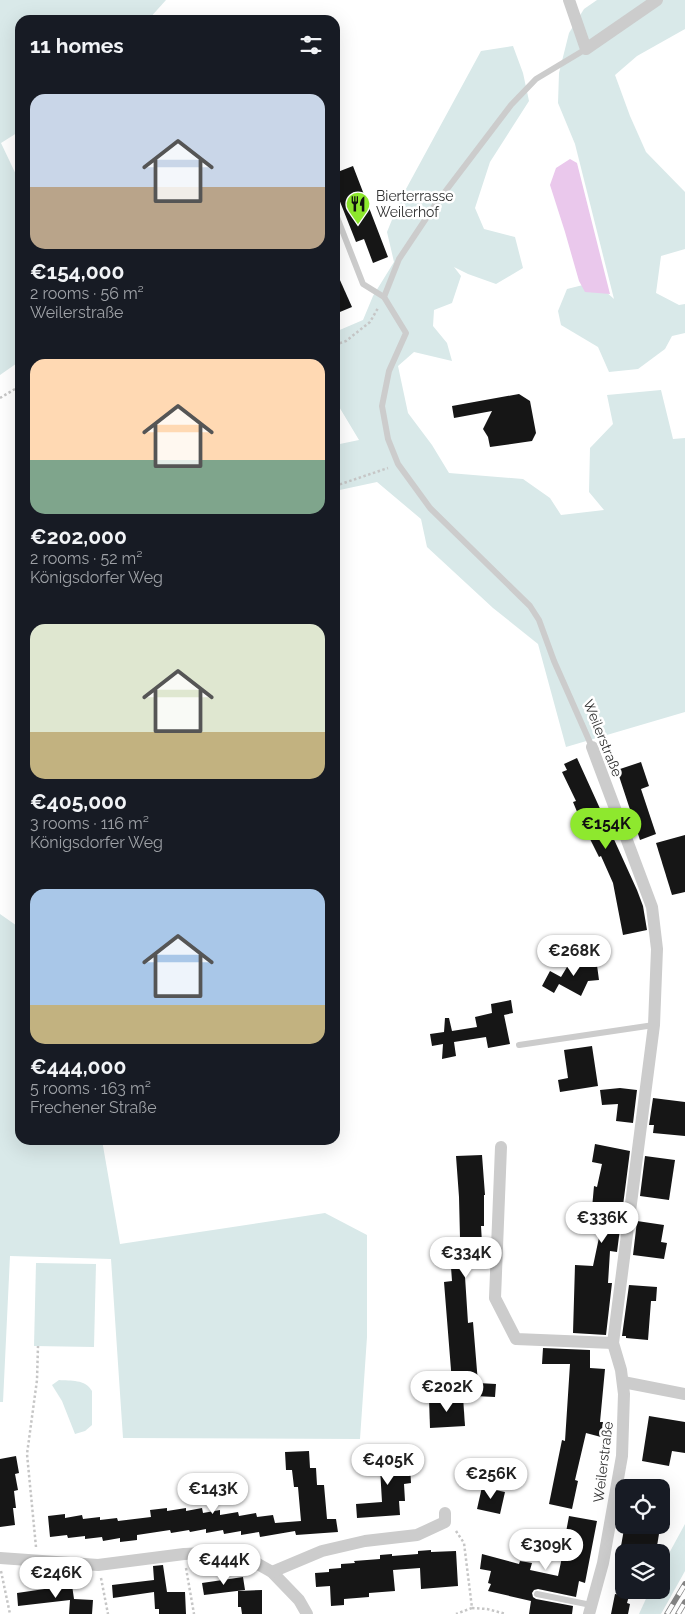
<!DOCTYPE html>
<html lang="en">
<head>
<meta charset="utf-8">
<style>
	body { margin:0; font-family:Raleway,sans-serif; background:#20242c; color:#f1f3f6; height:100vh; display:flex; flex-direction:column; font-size:19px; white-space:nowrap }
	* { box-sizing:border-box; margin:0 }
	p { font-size:16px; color:#9ea1a6 }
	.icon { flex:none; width:28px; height:28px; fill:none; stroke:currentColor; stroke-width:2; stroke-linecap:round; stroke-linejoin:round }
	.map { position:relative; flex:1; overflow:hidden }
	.sheet { position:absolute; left:15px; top:15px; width:325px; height:1130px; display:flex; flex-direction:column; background:#171b24; border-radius:15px; box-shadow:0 5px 20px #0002 }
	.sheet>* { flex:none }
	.fabs { position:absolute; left:615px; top:1479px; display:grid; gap:10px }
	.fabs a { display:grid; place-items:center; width:55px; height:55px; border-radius:10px; background:#171b24; box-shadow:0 5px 20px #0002; font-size:25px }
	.price { position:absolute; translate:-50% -42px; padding:0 11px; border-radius:18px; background:#fff; color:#222; font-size:16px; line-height:32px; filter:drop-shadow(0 1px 2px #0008) }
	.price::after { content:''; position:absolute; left:50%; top:30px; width:15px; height:11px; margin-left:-8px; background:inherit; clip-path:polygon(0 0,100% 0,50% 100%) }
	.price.on { background:#8ee82e; color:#111 }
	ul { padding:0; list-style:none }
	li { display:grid; align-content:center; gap:10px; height:265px; padding:0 15px }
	li span { display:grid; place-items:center; height:155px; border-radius:15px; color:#555 }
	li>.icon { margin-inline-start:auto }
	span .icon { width:90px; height:90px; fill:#fffc; stroke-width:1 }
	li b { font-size:21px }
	h2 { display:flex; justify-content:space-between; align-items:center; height:60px; padding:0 15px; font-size:21px }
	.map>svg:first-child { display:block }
</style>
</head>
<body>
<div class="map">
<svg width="685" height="1614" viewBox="0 0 685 1614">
	<rect width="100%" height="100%" fill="#fff"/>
	<!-- green -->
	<g fill="#d9e9e9">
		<polygon points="0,0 166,0 148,20 20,20 20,131 1,143 20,183 20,361 0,375"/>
		<polygon points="597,0 685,0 685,29 637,56 615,75 630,116 646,152 685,192 685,249 661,256 656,293 679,305 685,304 685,333 672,336 665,349 638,369 609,372 598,347 561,325 558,311 567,289 595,282 614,299 575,144 558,103 559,73 569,33 584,9"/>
		<polygon points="513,46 523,73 529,101 490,162 475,208 484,229 515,237 523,268 496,284 468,274 454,267 461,276 452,303 434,310 433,326 447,343 452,361 414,352 398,366 408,413 432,445 449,473 523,479 550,498 561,515 604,510 589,492 590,448 613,424 607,395 661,390 673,439 685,438 685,712 566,747 538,644 493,608 427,547 421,519 377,482 335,491 335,445 359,440 335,400 335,332 363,320 373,296 394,262 387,232 400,200 481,51"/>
		<polygon points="0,914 20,928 20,1140 102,1140 120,1244 325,1213 367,1235 367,1337 360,1439 123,1438 111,1259 10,1256 3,1402 0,1402"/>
		<polygon points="36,1263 96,1264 94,1347 34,1346"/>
		<path d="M59,1380C71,1381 85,1379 92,1391V1425L85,1431L75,1434L62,1401L52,1385Z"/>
		<polygon points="685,1524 685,1571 661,1614 639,1614 650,1590 661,1590 661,1568"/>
	</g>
	<!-- water -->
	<polygon fill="#eac8ec" points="570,159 577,163 610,294 585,292 579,281 565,232 550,185 556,168"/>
	<!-- building -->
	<g fill="#161616">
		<polygon points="353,166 388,257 373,263 364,239 356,242 335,189 335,173"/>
		<polygon points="335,269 352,307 335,314"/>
		<polygon points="519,394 530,401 536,433 532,441 490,447 488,437 483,429 492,411 454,418 452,406"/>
		<polygon points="577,758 637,890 643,906 647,930 623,935 613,883 601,856 599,857 580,819 573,802 576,801 562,772 567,770 564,764"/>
		<polygon points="641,762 649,786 641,789 656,834 640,840 617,770"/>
		<polygon points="685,835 685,892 672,895 656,843"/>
		<polygon points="596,958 599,980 588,981 581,996 559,984 554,993 542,986 550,971 561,977 570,962"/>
		<polygon points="511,1000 513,1013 504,1015 510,1044 488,1048 486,1037 454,1042 456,1056 442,1059 443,1044 432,1046 430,1034 444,1032 445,1018 449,1018 452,1031 477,1027 475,1017 492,1013 491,1004"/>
		<polygon points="592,1046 598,1086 560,1092 558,1080 568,1078 564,1050"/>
		<polygon points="620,1088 637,1090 633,1123 616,1121 618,1104 602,1105 600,1090"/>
		<polygon points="653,1098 685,1102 685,1136 653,1133 654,1125 649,1125"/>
		<polygon points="595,1144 630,1151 617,1252 610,1251 608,1283 612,1283 606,1335 573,1333 575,1265 593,1266 605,1209 592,1208 594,1186 597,1187 602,1164 592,1162"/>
		<polygon points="482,1155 485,1195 484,1195 484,1226 481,1226 483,1260 464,1261 468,1323 473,1322 478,1383 496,1384 495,1397 453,1395 444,1282 452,1281 449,1239 460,1238 459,1197 456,1156"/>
		<polygon points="645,1156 675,1160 669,1200 640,1196"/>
		<polygon points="637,1221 664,1225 661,1242 667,1243 664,1259 633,1255"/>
		<polygon points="629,1285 657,1287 656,1301 651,1301 648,1340 626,1338 626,1336 622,1336"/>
		<polygon points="543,1348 590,1350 590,1368 605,1369 600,1422 603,1422 601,1437 586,1433 575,1480 578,1481 572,1509 549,1504 562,1440 565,1441 570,1364 542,1364"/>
		<polygon points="463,1397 465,1426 430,1428 429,1399"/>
		<polygon points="649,1416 685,1422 685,1453 672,1451 669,1466 642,1461"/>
		<polygon points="398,1448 399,1467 410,1466 411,1483 404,1484 405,1501 399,1501 400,1515 357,1518 356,1504 382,1502 380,1468 376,1468 375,1449"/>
		<polygon points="309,1451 310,1468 316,1468 317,1485 324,1485 327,1519 336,1519 338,1532 296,1535 295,1531 260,1537 259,1532 241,1535 241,1531 224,1534 223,1530 206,1533 206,1529 190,1532 189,1530 171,1533 170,1530 137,1535 137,1540 120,1542 120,1538 103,1541 102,1537 85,1539 85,1536 68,1538 67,1535 50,1537 48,1516 65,1514 65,1518 82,1515 83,1519 100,1517 100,1520 117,1518 118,1521 151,1517 150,1510 167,1508 167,1511 186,1508 186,1511 202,1508 203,1513 220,1510 220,1515 238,1512 239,1516 256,1513 257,1517 273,1515 275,1523 301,1521 298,1487 294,1487 292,1470 286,1470 285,1452"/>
		<polygon points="16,1456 19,1473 15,1474 18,1490 14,1491 16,1508 13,1508 15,1525 0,1527 0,1459"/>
		<polygon points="482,1487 505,1492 500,1514 477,1509"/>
		<polygon points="569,1516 597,1521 585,1583 579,1581 576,1597 538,1589 534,1590 532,1593 533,1597 536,1599 573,1606 572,1614 529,1614 531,1601 488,1591 491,1584 488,1583 491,1571 480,1569 482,1554 519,1564 520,1561 532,1563 530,1570 558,1576 565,1543 564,1543"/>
		<polygon points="624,1529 659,1534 656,1552 620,1552"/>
		<polygon points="431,1550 431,1552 456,1551 458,1586 421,1589 420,1568 393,1570 395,1591 369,1593 369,1597 344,1599 344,1605 331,1606 330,1586 316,1587 315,1573 329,1572 329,1569 341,1568 341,1564 355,1563 354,1561 380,1559 380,1555 392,1554 392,1556 418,1554 418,1551"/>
		<polygon points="163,1565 167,1592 185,1592 186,1614 159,1614 159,1609 155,1609 154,1592 113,1598 112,1585 154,1580 153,1566"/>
		<polygon points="243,1577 245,1590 204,1595 202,1583"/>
		<polygon points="72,1585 74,1599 93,1600 92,1614 69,1614 70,1600 18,1606 17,1593"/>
		<polygon points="262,1590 262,1614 242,1614 241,1607 238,1607 238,1591"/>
		<polygon points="615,1594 629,1596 627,1603 630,1604 628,1614 611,1614"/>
	</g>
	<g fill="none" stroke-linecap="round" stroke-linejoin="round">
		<!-- path -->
		<g stroke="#c6c6c6" stroke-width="2.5" stroke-dasharray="2.5 2.5" stroke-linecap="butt">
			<polyline points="335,345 346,341 370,322 378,308"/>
			<polyline points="0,398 20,386"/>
			<polyline points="335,486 388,468"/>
			<polyline points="456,1531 464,1543 472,1608 456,1614"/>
			<polyline points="36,1547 27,1454 37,1380 38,1346"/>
			<polyline points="186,1568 194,1614"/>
			<polyline points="1,1571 10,1614"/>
			<polyline points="101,1578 108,1614"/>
			<polyline points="472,1608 487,1609 506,1614"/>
		</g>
		<!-- lane -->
		<g stroke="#ccc" stroke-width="6">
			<polyline points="335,212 363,284 384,297 406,333 389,371 382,406 388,439 398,464 430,508 530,606 539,620 554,661 592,747"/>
			<polyline points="384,297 399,259 435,205 511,105 536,79 586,49"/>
			<polyline points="519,1045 654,1025"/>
			<polyline points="537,1594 591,1605"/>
		</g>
		<!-- street -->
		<g stroke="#ccc" stroke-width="12">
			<polyline points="569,0 586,49 657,0"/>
			<polyline points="501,1147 495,1298 516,1339 613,1343"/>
			<polyline points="623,1382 685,1394"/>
			<polyline points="0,1558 98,1565 184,1554 227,1552 249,1559 272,1572 299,1600 307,1614"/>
			<polyline points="272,1572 322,1551 365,1541 417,1535 445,1522 445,1513"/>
			<polyline points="589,1614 603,1563 622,1456 624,1394 621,1370 613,1343 654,1025 657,949 652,907 592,747"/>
		</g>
		<defs>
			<g id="rail">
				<polyline points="667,1614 685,1584"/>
				<polyline points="678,1614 685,1602"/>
			</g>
		</defs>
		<!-- rail casing -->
		<use href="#rail" stroke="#848484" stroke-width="5.5"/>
		<!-- rail -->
		<use href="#rail" stroke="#fff" stroke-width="4" stroke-dasharray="11" stroke-linecap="butt"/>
	</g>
	<!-- icons -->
	<defs>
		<symbol id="restaurant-pin" viewBox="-11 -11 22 30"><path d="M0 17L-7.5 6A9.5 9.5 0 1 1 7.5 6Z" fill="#8ee82e" stroke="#fff"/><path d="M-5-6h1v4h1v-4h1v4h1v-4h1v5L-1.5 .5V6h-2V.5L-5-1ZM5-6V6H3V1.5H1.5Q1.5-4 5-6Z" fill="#111"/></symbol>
	</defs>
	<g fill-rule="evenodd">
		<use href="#restaurant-pin" x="344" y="190" width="28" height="38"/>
	</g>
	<g text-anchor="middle" stroke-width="5" stroke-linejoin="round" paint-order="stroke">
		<!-- poi labels -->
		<g font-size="14" fill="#2f2f2f" stroke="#fff" text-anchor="start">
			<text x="376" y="201">Bierterrasse<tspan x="376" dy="16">Weilerhof</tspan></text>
		</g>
		<!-- street labels -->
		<g font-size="14" fill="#2f2f2f" stroke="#fff">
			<text transform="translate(603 738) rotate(68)" y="5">Weilerstraße</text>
			<text transform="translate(603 1462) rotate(-83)" y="5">Weilerstraße</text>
		</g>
	</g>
</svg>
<div class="fabs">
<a><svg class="icon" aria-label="locate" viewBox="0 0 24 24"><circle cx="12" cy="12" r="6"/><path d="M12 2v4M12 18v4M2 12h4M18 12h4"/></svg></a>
<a><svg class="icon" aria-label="layers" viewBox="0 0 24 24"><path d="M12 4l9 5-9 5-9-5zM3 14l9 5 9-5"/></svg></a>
</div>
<b class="price on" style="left:606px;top:850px">€154K</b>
<b class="price" style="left:574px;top:977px">€268K</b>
<b class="price" style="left:602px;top:1244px">€336K</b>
<b class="price" style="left:466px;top:1279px">€334K</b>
<b class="price" style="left:447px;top:1413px">€202K</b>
<b class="price" style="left:388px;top:1486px">€405K</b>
<b class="price" style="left:491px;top:1500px">€256K</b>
<b class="price" style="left:213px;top:1515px">€143K</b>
<b class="price" style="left:546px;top:1571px">€309K</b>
<b class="price" style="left:224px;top:1586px">€444K</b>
<b class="price" style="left:56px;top:1599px">€246K</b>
<section class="sheet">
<h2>11 homes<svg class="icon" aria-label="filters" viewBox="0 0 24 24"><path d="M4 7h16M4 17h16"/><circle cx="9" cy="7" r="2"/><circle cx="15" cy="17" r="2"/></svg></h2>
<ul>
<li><span style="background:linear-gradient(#c9d6e8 60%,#b9a48a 0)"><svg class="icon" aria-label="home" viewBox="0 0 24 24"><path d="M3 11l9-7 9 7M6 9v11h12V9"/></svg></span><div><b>€154,000</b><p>2 rooms · 56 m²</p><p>Weilerstraße</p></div></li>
<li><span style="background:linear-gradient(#ffd9b3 65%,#7fa58c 0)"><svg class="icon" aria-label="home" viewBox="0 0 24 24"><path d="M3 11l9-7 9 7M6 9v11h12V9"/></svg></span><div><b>€202,000</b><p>2 rooms · 52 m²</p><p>Königsdorfer Weg</p></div></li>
<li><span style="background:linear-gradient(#dfe7d0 70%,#c2b280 0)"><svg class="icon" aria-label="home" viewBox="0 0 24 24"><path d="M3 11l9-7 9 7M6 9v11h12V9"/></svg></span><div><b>€405,000</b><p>3 rooms · 116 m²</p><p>Königsdorfer Weg</p></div></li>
<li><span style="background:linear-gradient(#a9c7e8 75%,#c2b280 0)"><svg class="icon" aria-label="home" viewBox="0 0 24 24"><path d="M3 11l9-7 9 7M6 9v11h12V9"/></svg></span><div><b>€444,000</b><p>5 rooms · 163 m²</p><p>Frechener Straße</p></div></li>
</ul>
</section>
</div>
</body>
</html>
